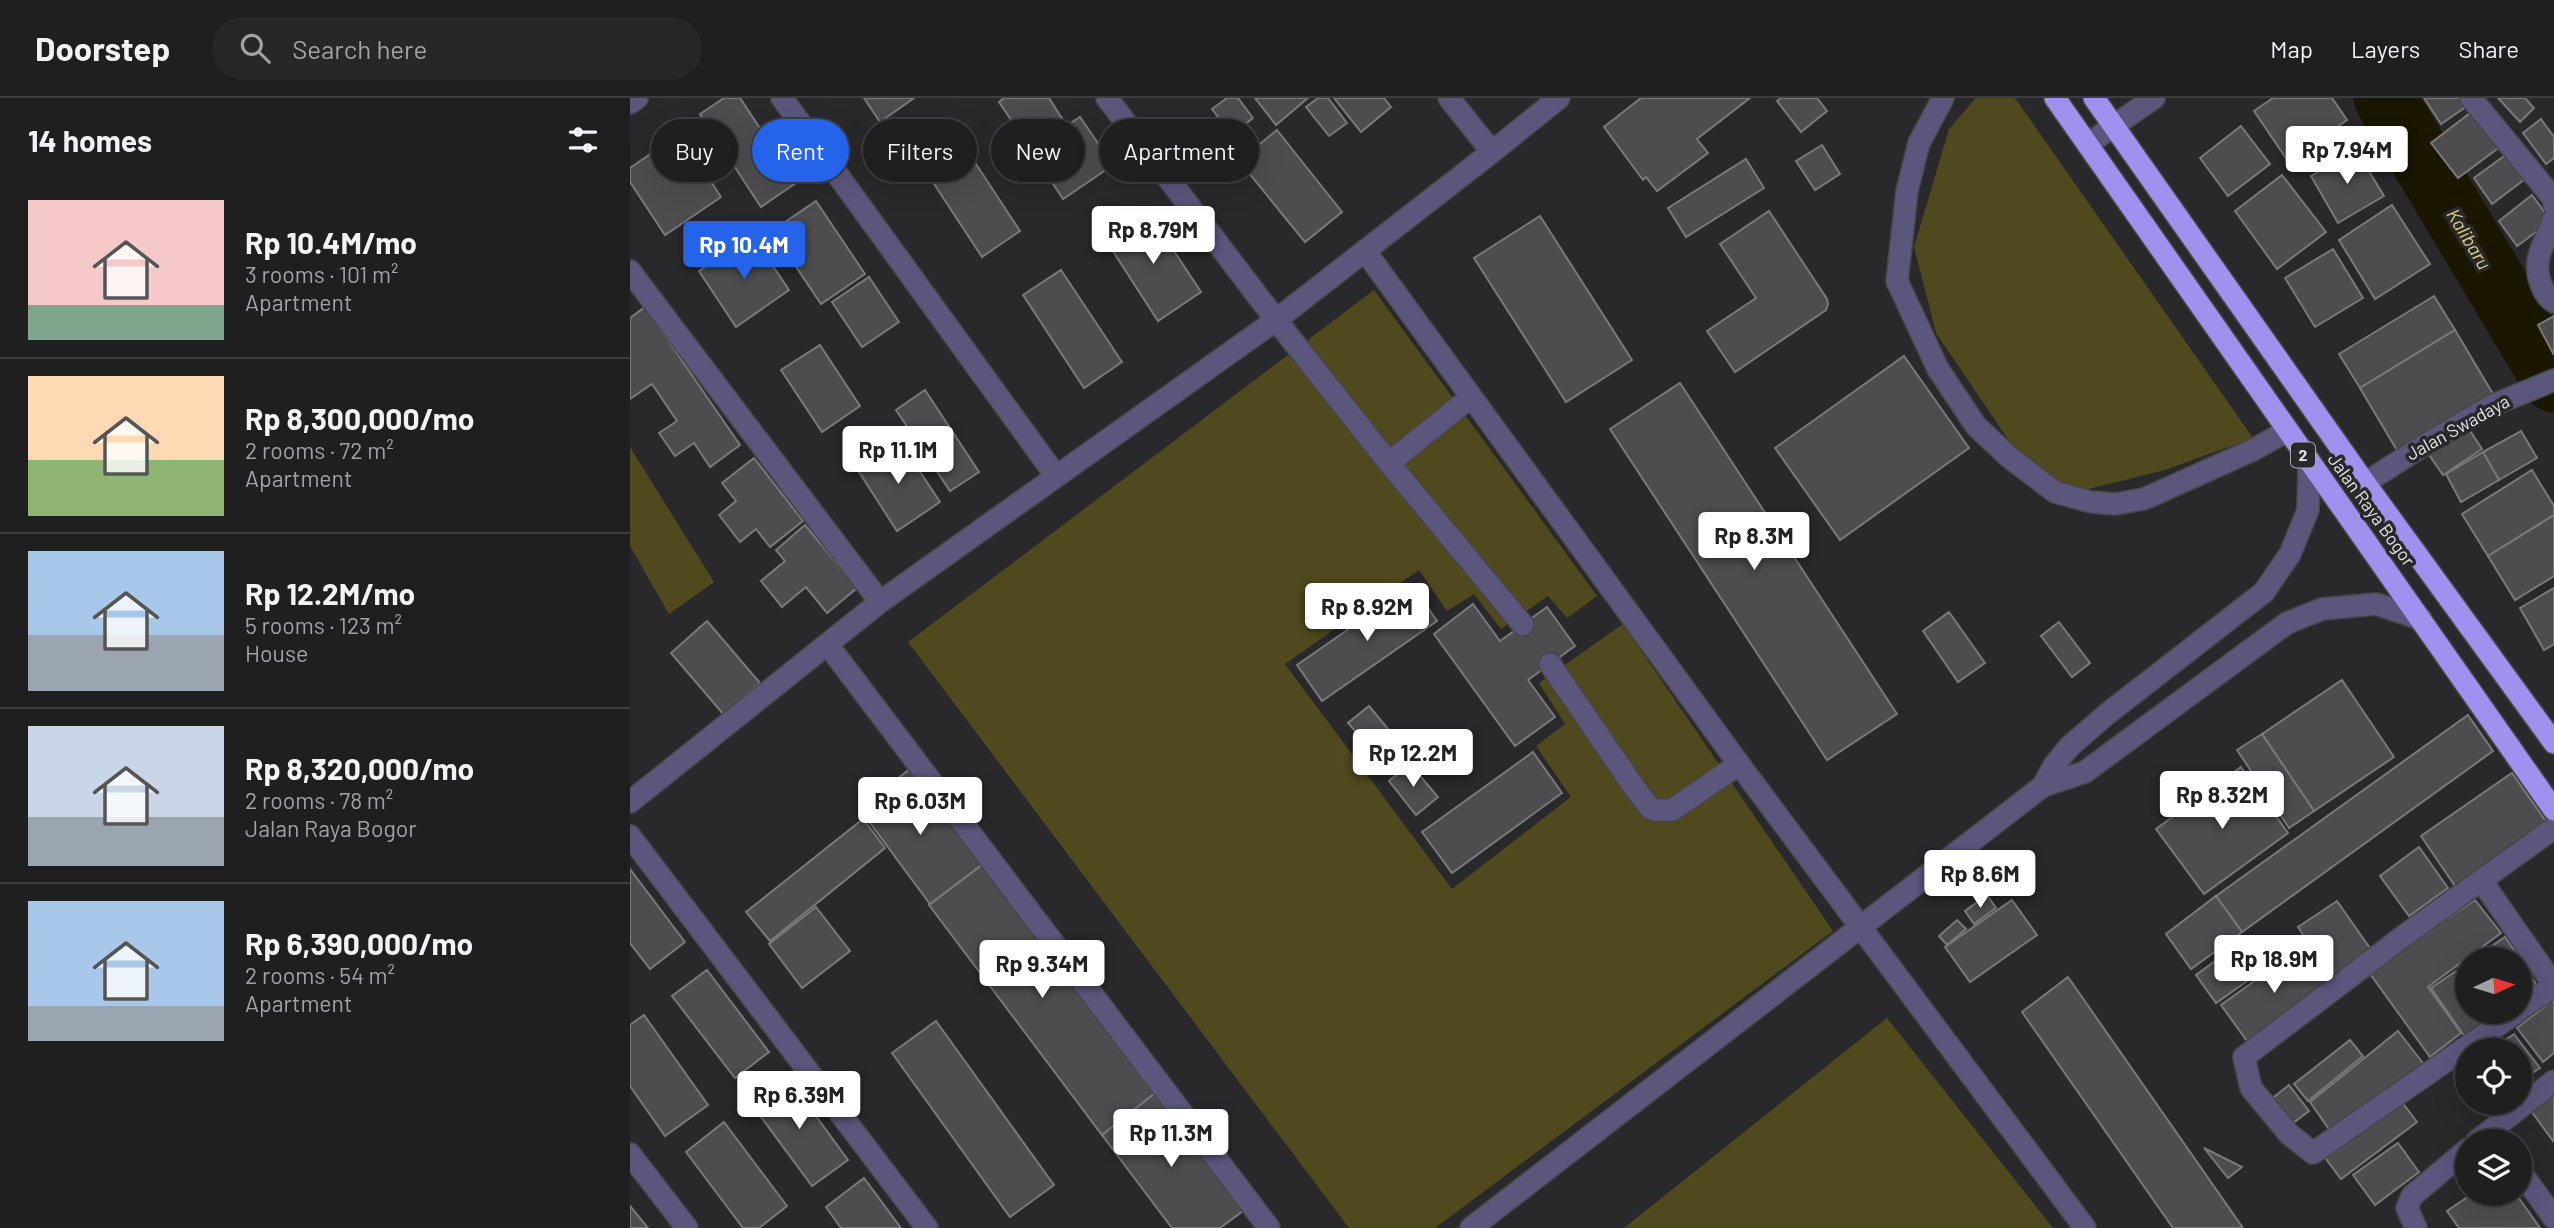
<!DOCTYPE html>
<html lang="en">
<head>
<meta charset="utf-8">
<style>
	body { margin:0; font-family:Barlow,sans-serif; background:#272729; color:#f1f3f6; height:100vh; display:flex; flex-direction:column; font-size:26px; white-space:nowrap }
	* { box-sizing:border-box; margin:0 }
	p { font-size:23px; color:#a1a2a5 }
	.icon { flex:none; width:38px; height:38px; fill:none; stroke:currentColor; stroke-width:2; stroke-linecap:round; stroke-linejoin:round }
	.map { position:relative; flex:1; overflow:hidden }
	.drawer { display:flex; flex-direction:column; background:#1f1f20; width:630px }
	.drawer>* { flex:none }
	.banner { position:absolute; left:21px; top:21px; width:665px; height:63px; display:flex; gap:14px }
	.needle { width:46px; rotate:86deg }
	.buttons { position:absolute; left:1825px; top:849px; display:grid; gap:14px }
	.buttons a { display:grid; place-items:center; width:77px; height:77px; border-radius:50%; background:#1f1f20; box-shadow:0 7px 28px #0002,0 0 0 2px #3c3d3e; font-size:35px }
	.price { position:absolute; translate:-50% -60px; padding:0 16px; border-radius:7px; background:#fff; color:#222; font-size:23px; line-height:46px; filter:drop-shadow(0 2px 4px #0008) }
	.price::after { content:''; position:absolute; left:50%; top:42px; width:21px; height:16px; margin-left:-10px; background:inherit; clip-path:polygon(0 0,100% 0,50% 100%) }
	.price.selected { background:#2563eb; color:#fff }
	ul { padding:0; list-style:none }
	li { display:flex; align-items:center; gap:21px; height:175px; padding:0 28px }
	li+li { border-top:2px solid #3c3d3e }
	li span { display:grid; place-items:center; flex:none; width:196px; height:140px; border-radius:0px; color:#555 }
	li>.icon { margin-inline-start:auto }
	span .icon { width:84px; height:84px; fill:#fffc; stroke-width:1 }
	li b { font-size:30px }
	h2 { display:flex; justify-content:space-between; align-items:center; height:84px; padding:0 28px; font-size:30px }
	.pill { padding:0 24px; border-radius:32px; background:#1f1f20; box-shadow:0 7px 28px #0002,0 0 0 2px #3c3d3e; font-size:24px; line-height:63px }
	.pill.selected { background:#2563eb; color:#fff }
	header { display:flex; align-items:center; gap:42px; box-sizing:border-box; height:98px; padding:0 35px; background:#1f1f20; border-bottom:2px solid #3c3d3e }
	header strong { font-size:33px }
	nav { display:flex; gap:38px; margin-inline-start:auto; font-size:24px }
	.search { width:490px; height:63px; background:#272729; display:flex; align-items:center; gap:18px; box-sizing:border-box; padding:0 24px; border-radius:38px; color:#a1a2a5; font-size:26px }
	main { display:flex; flex:1; min-height:0 }
	.map>svg:first-child { display:block }
</style>
</head>
<body>
<header>
<strong>Doorstep</strong>
<div class="search"><svg class="icon" aria-label="search" viewBox="0 0 24 24"><circle cx="10" cy="10" r="6"/><path d="M15 15l6 6"/></svg>Search here</div>
<nav><a>Map</a><a>Layers</a><a>Share</a></nav>
</header>
<main>
<section class="drawer">
<h2>14 homes<svg class="icon" aria-label="filters" viewBox="0 0 24 24"><path d="M4 7h16M4 17h16"/><circle cx="9" cy="7" r="2"/><circle cx="15" cy="17" r="2"/></svg></h2>
<ul>
<li><span style="background:linear-gradient(#f6c9c9 75%,#7fa58c 0)"><svg class="icon" aria-label="home" viewBox="0 0 24 24"><path d="M3 11l9-7 9 7M6 9v11h12V9"/></svg></span><div><b>Rp 10.4M/mo</b><p>3 rooms · 101 m²</p><p>Apartment</p></div></li>
<li><span style="background:linear-gradient(#ffd9b3 60%,#8fb573 0)"><svg class="icon" aria-label="home" viewBox="0 0 24 24"><path d="M3 11l9-7 9 7M6 9v11h12V9"/></svg></span><div><b>Rp 8,300,000/mo</b><p>2 rooms · 72 m²</p><p>Apartment</p></div></li>
<li><span style="background:linear-gradient(#a9c7e8 60%,#9aa5b1 0)"><svg class="icon" aria-label="home" viewBox="0 0 24 24"><path d="M3 11l9-7 9 7M6 9v11h12V9"/></svg></span><div><b>Rp 12.2M/mo</b><p>5 rooms · 123 m²</p><p>House</p></div></li>
<li><span style="background:linear-gradient(#c9d6e8 65%,#9aa5b1 0)"><svg class="icon" aria-label="home" viewBox="0 0 24 24"><path d="M3 11l9-7 9 7M6 9v11h12V9"/></svg></span><div><b>Rp 8,320,000/mo</b><p>2 rooms · 78 m²</p><p>Jalan Raya Bogor</p></div></li>
<li><span style="background:linear-gradient(#a9c7e8 75%,#9aa5b1 0)"><svg class="icon" aria-label="home" viewBox="0 0 24 24"><path d="M3 11l9-7 9 7M6 9v11h12V9"/></svg></span><div><b>Rp 6,390,000/mo</b><p>2 rooms · 54 m²</p><p>Apartment</p></div></li>
</ul>
</section>
<div class="map">
<svg width="1924" height="1130" viewBox="0 0 1924 1130">
	<rect width="100%" height="100%" fill="#29292b"/>
	<!-- green -->
	<g fill="#50491e">
		<polygon points="1346,0 1385,0 1623,340 1535,372 1434,397 1386,353 1306,235 1284,149 1319,31"/>
		<polygon points="744,192 967,498 937,520 918,498 871,531 844,496 817,513 789,472 655,566 822,791 941,699 906,648 935,626 909,585 993,526 1203,833 805,1130 719,1130 278,544"/>
		<polygon points="0,349 84,484 39,516 0,448"/>
		<polygon points="1257,920 1423,1130 994,1130"/>
	</g>
	<g fill="none" stroke-linecap="round" stroke-linejoin="round">
		<!-- river -->
		<polyline stroke="#1b1600" stroke-width="63" points="1755,0 1924,283"/>
	</g>
	<!-- building -->
	<g fill="#4d4d50" stroke="#79797c" stroke-width="2">
		<polygon points="94,0 110,0 166,85 131,109 70,16"/>
		<polygon points="234,0 284,0 250,24"/>
		<polygon points="374,0 419,0 435,25 399,49 369,4"/>
		<polygon points="597,0 608,0 623,20 601,37 582,11"/>
		<polygon points="625,0 678,0 646,27"/>
		<polygon points="688,0 698,0 717,25 699,38 676,9"/>
		<polygon points="704,0 754,0 761,9 731,34"/>
		<polygon points="1011,0 1120,0 1067,41 1078,55 1027,93 1016,79 1013,82 974,29"/>
		<polygon points="1151,0 1187,0 1197,13 1171,34 1147,3"/>
		<polygon points="1643,0 1702,0 1717,22 1658,63 1624,13"/>
		<polygon points="1794,0 1836,0 1840,6 1811,26"/>
		<polygon points="1868,0 1895,0 1904,10 1890,24"/>
		<polygon points="1844,12 1871,48 1828,80 1801,45"/>
		<polygon points="450,19 483,67 433,101 401,52"/>
		<polygon points="1911,21 1924,39 1924,60 1916,66 1893,35"/>
		<polygon points="1611,28 1640,66 1598,98 1570,60"/>
		<polygon points="647,32 712,114 675,144 609,63"/>
		<polygon points="50,36 91,99 35,137 0,84 0,70"/>
		<polygon points="329,40 390,133 352,159 291,66"/>
		<polygon points="1192,47 1210,76 1185,92 1166,63"/>
		<polygon points="1726,52 1754,98 1708,125 1681,78"/>
		<polygon points="1877,56 1895,81 1862,106 1844,80"/>
		<polygon points="1116,61 1134,90 1056,139 1038,110"/>
		<polygon points="1652,77 1696,134 1647,171 1605,113"/>
		<polygon points="1902,97 1921,123 1887,148 1869,123"/>
		<polygon points="186,103 235,176 191,206 142,133"/>
		<polygon points="1762,107 1800,166 1745,201 1709,142"/>
		<polygon points="517,112 571,194 528,223 475,141"/>
		<polygon points="1139,113 1197,201 1198,206 1196,212 1105,274 1077,233 1126,200 1090,146"/>
		<polygon points="910,118 1002,262 936,304 844,160"/>
		<polygon points="122,137 159,192 106,229 69,173"/>
		<polygon points="1703,151 1733,200 1685,229 1655,180"/>
		<polygon points="431,172 492,264 454,290 393,197"/>
		<polygon points="239,179 269,224 232,249 202,204"/>
		<polygon points="1804,198 1825,232 1730,290 1709,256"/>
		<polygon points="15,209 110,347 80,369 64,345 45,358 29,335 47,323 22,286 0,301 0,220"/>
		<polygon points="1924,218 1924,257 1908,227"/>
		<polygon points="1825,232 1863,296 1768,354 1730,290"/>
		<polygon points="190,247 230,308 192,334 151,272"/>
		<polygon points="1274,258 1339,350 1210,442 1145,350"/>
		<polygon points="1050,285 1267,616 1197,662 980,331"/>
		<polygon points="295,292 349,374 320,393 266,312"/>
		<polygon points="1835,325 1852,351 1813,377 1795,351"/>
		<polygon points="1891,333 1907,360 1869,382 1853,354"/>
		<polygon points="269,342 310,404 267,433 227,371"/>
		<polygon points="1853,354 1869,382 1831,404 1816,376"/>
		<polygon points="124,360 173,423 140,449 126,431 110,444 89,417 106,403 92,385"/>
		<polygon points="1902,372 1924,408 1924,417 1858,458 1832,416"/>
		<polygon points="1924,417 1924,478 1885,502 1858,458"/>
		<polygon points="175,427 227,490 197,515 176,489 152,509 131,483 155,463 146,452"/>
		<polygon points="782,487 807,523 692,603 667,567"/>
		<polygon points="1924,490 1924,546 1914,552 1890,510"/>
		<polygon points="843,506 870,543 917,509 945,548 898,582 925,619 885,648 804,536"/>
		<polygon points="1319,514 1355,565 1328,584 1293,533"/>
		<polygon points="77,523 130,585 94,617 41,555"/>
		<polygon points="1429,524 1460,565 1442,579 1411,538"/>
		<polygon points="1712,582 1764,659 1684,713 1632,636"/>
		<polygon points="739,608 767,642 747,659 718,625"/>
		<polygon points="1838,617 1863,653 1612,834 1586,798"/>
		<polygon points="1632,636 1684,713 1659,730 1607,652"/>
		<polygon points="903,654 932,695 822,775 792,734"/>
		<polygon points="780,666 808,699 786,717 759,683"/>
		<polygon points="1611,669 1658,735 1574,796 1526,731"/>
		<polygon points="280,671 352,767 300,806 229,710"/>
		<polygon points="1882,675 1917,725 1829,794 1791,738"/>
		<polygon points="233,721 255,750 140,843 116,814"/>
		<polygon points="1789,749 1818,790 1779,818 1750,778"/>
		<polygon points="352,767 524,996 472,1037 299,807"/>
		<polygon points="0,771 55,844 20,871 0,845"/>
		<polygon points="1357,797 1366,810 1344,826 1335,813"/>
		<polygon points="1586,798 1612,834 1561,871 1536,836"/>
		<polygon points="1382,802 1407,837 1340,884 1315,849"/>
		<polygon points="1845,802 1871,835 1798,889 1831,935 1800,959 1738,873"/>
		<polygon points="1707,803 1744,856 1704,883 1668,829"/>
		<polygon points="186,809 220,853 172,890 139,846"/>
		<polygon points="1327,822 1336,831 1317,847 1309,838"/>
		<polygon points="1875,839 1890,861 1843,861"/>
		<polygon points="1610,845 1630,874 1586,905 1566,877"/>
		<polygon points="1670,850 1696,886 1617,943 1591,907"/>
		<polygon points="1890,861 1906,886 1890,899"/>
		<polygon points="1838,865 1838,914 1872,914 1837,942 1801,890"/>
		<polygon points="77,872 139,954 105,980 42,898"/>
		<polygon points="1438,879 1613,1130 1543,1130 1392,914"/>
		<polygon points="1924,901 1924,955 1913,964 1887,930"/>
		<polygon points="14,917 78,1007 35,1038 0,988 0,927"/>
		<polygon points="306,923 424,1087 380,1119 262,955"/>
		<polygon points="1768,933 1796,969 1703,1037 1680,1004"/>
		<polygon points="1884,936 1910,970 1890,983 1890,952 1860,952"/>
		<polygon points="1720,942 1733,958 1678,1003 1664,986"/>
		<polygon points="156,977 218,1062 182,1088 120,1004"/>
		<polygon points="1659,987 1679,1013 1659,1028 1639,1003"/>
		<polygon points="1924,992 1924,1042 1923,1043 1899,1010"/>
		<polygon points="524,996 613,1113 590,1130 542,1130 472,1037"/>
		<polygon points="1769,1000 1787,1024 1711,1081 1693,1057"/>
		<polygon points="94,1024 157,1108 129,1130 113,1130 56,1054"/>
		<polygon points="1768,1045 1789,1074 1745,1107 1723,1077"/>
		<polygon points="1574,1050 1612,1069 1598,1080"/>
		<polygon points="234,1080 271,1130 211,1130 196,1109"/>
		<polygon points="1842,1096 1886,1096 1910,1130 1829,1130 1817,1113"/>
		<polygon points="0,1108 18,1130 0,1130"/>
	</g>
	<g fill="none" stroke-linecap="round" stroke-linejoin="round">
		<defs>
			<g id="lane">
				<polyline points="1313,0 1289,45 1277,93 1267,183 1308,271 1346,328 1379,359 1425,394 1461,404 1485,406 1514,401 1623,352 1657,333"/>
				<polyline points="1458,46 1524,0"/>
				<polyline points="735,153 1109,666 1455,1130"/>
				<polyline points="646,222 759,365 841,299"/>
				<polyline points="759,365 893,527"/>
				<polyline points="198,547 639,1130"/>
				<polyline points="920,566 1004,689 1020,710 1025,712 1042,712 1109,666"/>
				<polyline points="1851,782 1924,887"/>
				<polyline points="1890,911 1924,888"/>
				<polyline points="1887,914 1683,1055 1659,1036 1621,990 1614,959 1775,837 1924,730"/>
				<polyline points="1847,1043 1924,983"/>
				<polyline points="1890,1073 1924,1120"/>
				<polyline points="1786,1130 1777,1110 1782,1098 1838,1051"/>
			</g>
			<g id="street">
				<polyline points="152,0 426,378"/>
				<polyline points="477,0 646,222"/>
				<polyline points="819,0 862,54 929,0"/>
				<polyline points="1841,0 1923,100 1924,106"/>
				<polyline points="0,5 7,0"/>
				<path d="M1924,120C1918,141 1903,156 1909,180C1912,190 1915,198 1924,204"/>
				<polyline points="0,173 250,504"/>
				<polyline points="1735,385 1788,351 1861,308 1924,282"/>
				<polyline points="1413,688 1423,669 1439,649 1477,616 1634,494 1660,456 1678,412 1679,365"/>
				<polyline points="0,704 250,504 646,222 862,54"/>
				<polyline points="0,738 297,1130"/>
				<polyline points="0,1056 57,1130"/>
				<polyline points="841,1130 1413,688 1455,674 1657,525 1692,511 1746,506 1791,521"/>
			</g>
			<g id="highway">
				<polyline points="1425,0 1924,712"/>
				<polyline points="1464,0 1735,385 1924,645"/>
			</g>
		</defs>
		<!-- lane casing -->
		<use href="#lane" stroke="#474749" stroke-width="24"/>
		<!-- street casing -->
		<use href="#street" stroke="#474749" stroke-width="24"/>
		<!-- highway casing -->
		<use href="#highway" stroke="#474749" stroke-width="24"/>
		<!-- lane -->
		<use href="#lane" stroke="#5b567c" stroke-width="21"/>
		<!-- street -->
		<use href="#street" stroke="#5b567c" stroke-width="21"/>
		<!-- highway -->
		<use href="#highway" stroke="#a191ef" stroke-width="21"/>
	</g>
	<g text-anchor="middle" stroke-width="7" stroke-linejoin="round" paint-order="stroke">
		<!-- shield labels -->
		<rect fill="#29292b" stroke="#acacad" stroke-width="2" x="1661" y="344.5" width="24" height="25" rx="5"/>
		<g font-size="16" font-weight="bold" fill="#e4e4e5">
			<text x="1673" y="363">2</text>
		</g>
		<!-- street labels -->
		<g font-size="18" fill="#e4e4e5" stroke="#29292b">
			<text transform="translate(1828 330) rotate(-29)" y="6">Jalan Swadaya</text>
			<text transform="translate(1741 412) rotate(54)" y="6">Jalan Raya Bogor</text>
		</g>
		<!-- water labels -->
		<g font-size="19" font-style="italic" fill="#ded07c" stroke="#29292b">
			<text transform="translate(1839 141) rotate(59)" y="7">Kalibaru</text>
		</g>
	</g>
</svg>
<div class="buttons">
<a><svg class="needle" viewBox="-14 -14 28 28"><path d="M0-13l5 13h-10z" fill="#e53935"/><path d="M0 13l5-13h-10z" fill="#a1a2a5"/></svg></a>
<a><svg class="icon" aria-label="locate" viewBox="0 0 24 24"><circle cx="12" cy="12" r="6"/><path d="M12 2v4M12 18v4M2 12h4M18 12h4"/></svg></a>
<a><svg class="icon" aria-label="layers" viewBox="0 0 24 24"><path d="M12 4l9 5-9 5-9-5zM3 14l9 5 9-5"/></svg></a>
</div>
<b class="price" style="left:1717px;top:88px">Rp 7.94M</b>
<b class="price" style="left:523px;top:168px">Rp 8.79M</b>
<b class="price selected" style="left:114px;top:183px">Rp 10.4M</b>
<b class="price" style="left:268px;top:388px">Rp 11.1M</b>
<b class="price" style="left:1124px;top:474px">Rp 8.3M</b>
<b class="price" style="left:737px;top:545px">Rp 8.92M</b>
<b class="price" style="left:783px;top:691px">Rp 12.2M</b>
<b class="price" style="left:1592px;top:733px">Rp 8.32M</b>
<b class="price" style="left:290px;top:739px">Rp 6.03M</b>
<b class="price" style="left:1350px;top:812px">Rp 8.6M</b>
<b class="price" style="left:1644px;top:897px">Rp 18.9M</b>
<b class="price" style="left:412px;top:902px">Rp 9.34M</b>
<b class="price" style="left:169px;top:1033px">Rp 6.39M</b>
<b class="price" style="left:541px;top:1071px">Rp 11.3M</b>
<div class="banner">
<a class="pill">Buy</a>
<a class="pill selected">Rent</a>
<a class="pill">Filters</a>
<a class="pill">New</a>
<a class="pill">Apartment</a>
</div>
</div>
</main>
</body>
</html>
